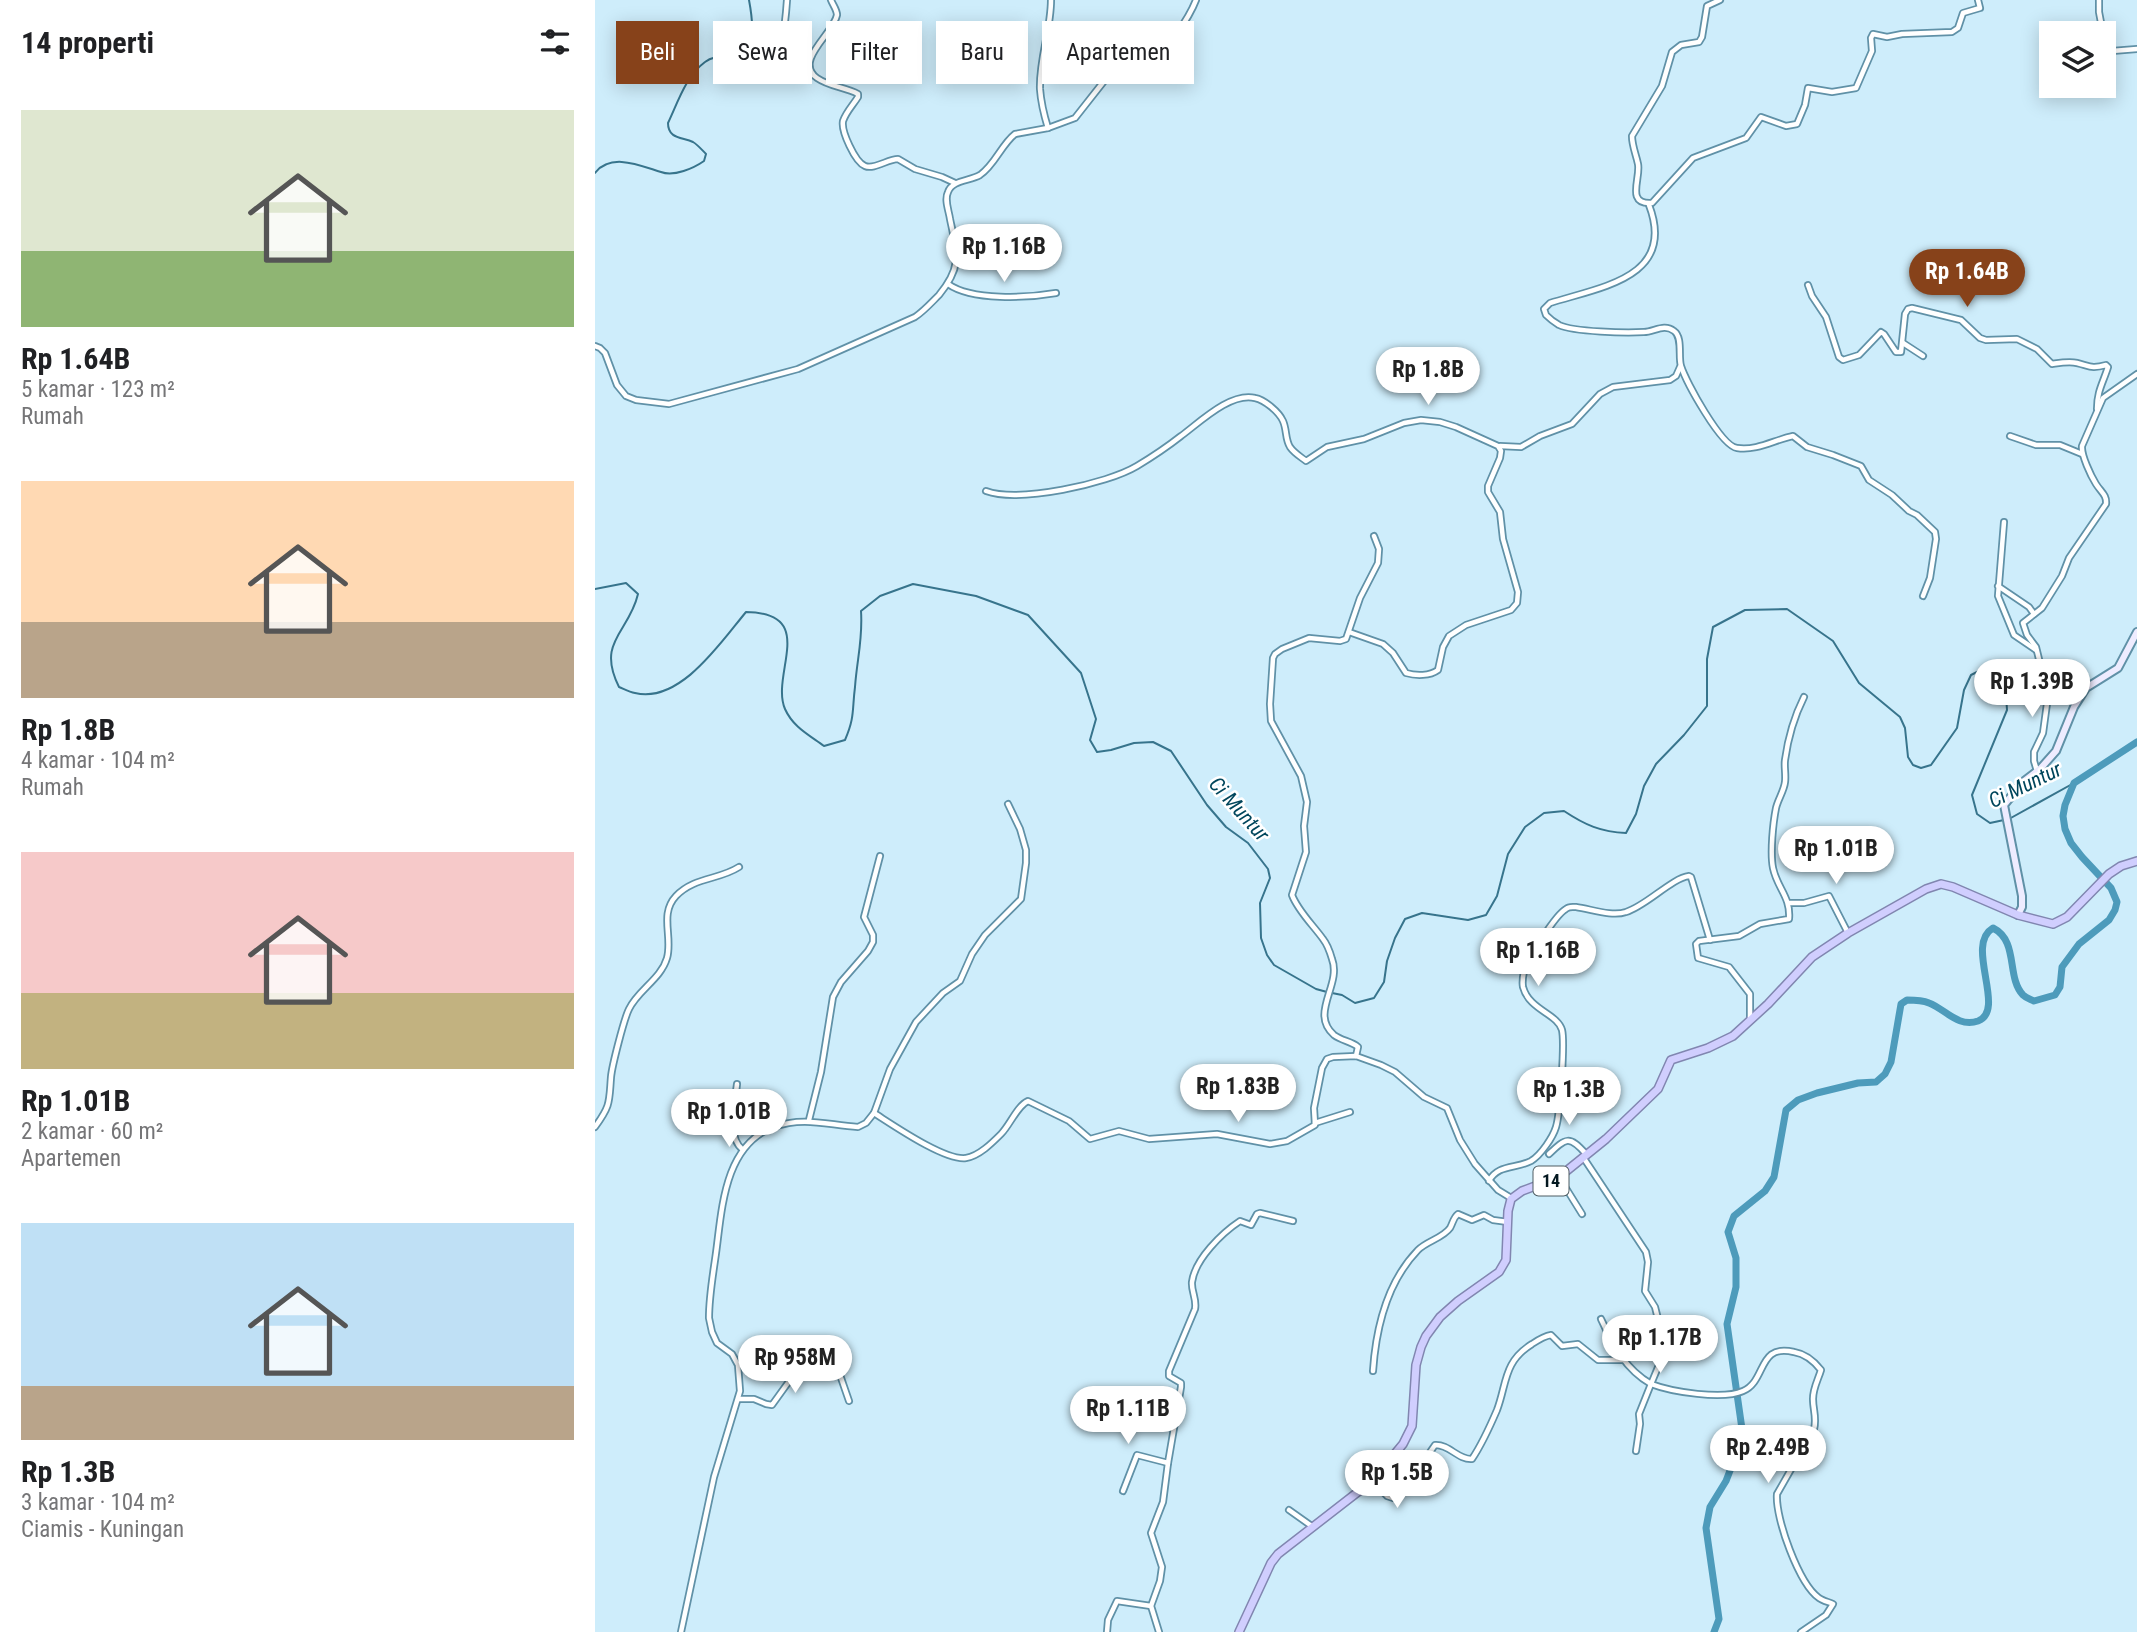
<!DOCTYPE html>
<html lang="id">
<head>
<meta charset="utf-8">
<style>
	body { margin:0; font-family:"Roboto Condensed",sans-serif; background:#f2f2f2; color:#202124; height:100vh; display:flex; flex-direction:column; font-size:26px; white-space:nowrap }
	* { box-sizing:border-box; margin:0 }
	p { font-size:23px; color:#757577 }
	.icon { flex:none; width:38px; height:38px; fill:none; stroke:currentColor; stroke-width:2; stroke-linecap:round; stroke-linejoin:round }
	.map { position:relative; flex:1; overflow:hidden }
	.side { display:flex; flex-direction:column; background:#fff; width:595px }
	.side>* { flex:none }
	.hud { position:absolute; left:21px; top:21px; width:665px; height:63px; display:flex; gap:14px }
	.fabs { position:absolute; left:1444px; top:21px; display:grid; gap:14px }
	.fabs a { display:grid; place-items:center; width:77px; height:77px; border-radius:0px; background:#fff; box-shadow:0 4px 18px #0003; font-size:35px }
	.price { position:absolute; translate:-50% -60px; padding:0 16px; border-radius:24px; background:#fff; color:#222; font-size:23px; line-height:46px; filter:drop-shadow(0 2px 4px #0008) }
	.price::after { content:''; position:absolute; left:50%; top:42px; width:21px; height:16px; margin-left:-10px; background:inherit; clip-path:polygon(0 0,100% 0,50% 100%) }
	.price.active { background:#87421a; color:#fff }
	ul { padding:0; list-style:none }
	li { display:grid; align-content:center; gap:14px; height:371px; padding:0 21px }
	li span { display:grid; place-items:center; height:217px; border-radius:0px; color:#555 }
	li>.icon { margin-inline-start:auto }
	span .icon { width:126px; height:126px; fill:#fffc; stroke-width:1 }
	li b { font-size:30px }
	h2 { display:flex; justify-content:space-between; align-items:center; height:84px; padding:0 21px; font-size:30px }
	.chip { padding:0 24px; border-radius:0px; background:#fff; box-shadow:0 4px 18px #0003; font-size:24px; line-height:63px }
	.chip.active { background:#87421a; color:#fff }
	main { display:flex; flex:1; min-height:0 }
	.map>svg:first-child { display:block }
</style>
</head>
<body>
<main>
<section class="side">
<h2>14 properti<svg class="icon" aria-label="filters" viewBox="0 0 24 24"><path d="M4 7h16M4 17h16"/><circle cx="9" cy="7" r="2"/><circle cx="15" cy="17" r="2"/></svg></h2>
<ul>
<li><span style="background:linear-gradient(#dfe7d0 65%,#8fb573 0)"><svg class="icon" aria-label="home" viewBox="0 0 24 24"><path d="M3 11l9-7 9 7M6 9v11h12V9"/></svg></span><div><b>Rp 1.64B</b><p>5 kamar · 123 m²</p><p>Rumah</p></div></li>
<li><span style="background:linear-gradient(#ffd9b3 65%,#b9a48a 0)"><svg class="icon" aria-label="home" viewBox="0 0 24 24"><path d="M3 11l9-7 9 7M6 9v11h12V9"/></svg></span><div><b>Rp 1.8B</b><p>4 kamar · 104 m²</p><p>Rumah</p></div></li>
<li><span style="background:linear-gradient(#f6c9c9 65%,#c2b280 0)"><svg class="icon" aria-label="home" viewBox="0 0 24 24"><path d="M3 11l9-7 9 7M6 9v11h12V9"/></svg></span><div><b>Rp 1.01B</b><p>2 kamar · 60 m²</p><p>Apartemen</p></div></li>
<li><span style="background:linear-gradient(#bfe0f5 75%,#b9a48a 0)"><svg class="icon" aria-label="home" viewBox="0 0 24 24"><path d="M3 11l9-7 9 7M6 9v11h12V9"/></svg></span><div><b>Rp 1.3B</b><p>3 kamar · 104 m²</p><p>Ciamis - Kuningan</p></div></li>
</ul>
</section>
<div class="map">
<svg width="1542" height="1632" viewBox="0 0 1542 1632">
	<rect width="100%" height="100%" fill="#ceedfb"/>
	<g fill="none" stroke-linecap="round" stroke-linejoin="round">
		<!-- stream -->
		<g stroke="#37748c" stroke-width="2">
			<path d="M0,173C16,152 46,166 66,172C79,177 99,168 109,161L111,154C107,150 103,145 98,142C87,137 73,139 73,123C83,102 91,76 110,62C120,54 131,58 142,55C163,49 157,16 154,0"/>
			<path d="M0,589L31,583L43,594C34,633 1,641 24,687C29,689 34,692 40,693C85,704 126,642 151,612C224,613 175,674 190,709C198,727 214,735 229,746L250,740C260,717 257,710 260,687C262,659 268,639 266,611L285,596L318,584L381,596L433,615L486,673L501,719L495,740L502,752L516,750L539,743L558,742L576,751L612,805L631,827L653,843L673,869L675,878L665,903L666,938L672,955L679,965L721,989L732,992"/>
			<polyline points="1414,819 1479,783"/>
			<path d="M737,993L747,995L760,1003L779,998L789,982L792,961L800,938L810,919L827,913L873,920L891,915L902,896L913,854L930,827L949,813L969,811C990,825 1006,832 1031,833L1041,814L1049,786L1061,764L1089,735L1112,706V659L1118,627L1150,610L1192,609L1238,641L1264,683L1305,717L1310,728L1313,757L1318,765L1326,768L1336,765L1362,728L1369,690L1376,675L1390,668L1399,670L1411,695L1412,710L1377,795L1382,814L1395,823L1409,820"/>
		</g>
		<!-- river -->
		<path stroke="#4d9bbb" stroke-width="7" d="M1119,1632L1124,1619L1111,1528L1115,1507L1131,1481L1141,1455L1147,1429L1132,1324L1141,1287V1258L1133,1232L1139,1216L1170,1191L1179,1177L1191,1110L1203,1100L1222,1093L1263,1083L1281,1082L1290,1074L1296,1062L1306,1004L1312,1000C1319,1000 1327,1000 1334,1003C1350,1009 1363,1028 1383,1021C1412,1010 1369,945 1398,928C1424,941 1411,977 1428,995C1431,998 1435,999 1439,1001L1460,995L1465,987L1467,967L1484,944L1514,920L1520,910L1522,902L1516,888L1487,857L1476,843L1470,829L1468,816L1470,805L1479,783L1542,742"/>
		<defs>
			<g id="minor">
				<path d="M236,0C238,5 242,10 242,15C239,33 198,61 222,78C235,87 250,87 263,94V97C258,105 251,112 248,121C246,131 260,162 270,166C279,170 293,159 303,159L320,169L347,177L360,183"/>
				<path d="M1125,0L1112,6L1107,37L1104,42L1086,45L1077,52L1067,86L1037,136C1037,146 1041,154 1043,164C1046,178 1030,205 1057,203L1098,158L1151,138L1166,117L1191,126L1202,124L1210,105L1213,88L1237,92L1261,88L1277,51L1276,38L1278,34L1292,37L1307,34L1357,32L1363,28L1368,13L1385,8L1383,0"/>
				<polyline points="1504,0 1504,12 1508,33"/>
				<polyline points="1508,34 1512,47 1517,51 1542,49"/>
				<path d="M168,67C172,65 175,65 178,62C188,51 191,15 192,0"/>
				<path d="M453,128C449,115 446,103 445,89C444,59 456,30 456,0"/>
				<path d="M1054,205C1082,278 1005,287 955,303L949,309L951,315C955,319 959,322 964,325C979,332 1031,333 1049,332C1059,332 1069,323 1079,331C1088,337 1083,357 1086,366C1091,382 1126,446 1142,448C1162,451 1179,440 1198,436L1212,447L1238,455L1266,466L1274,480L1297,495L1314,511L1322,515L1340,532L1341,539L1335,578L1328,596"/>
				<path d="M353,284C377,301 432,298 461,293"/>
				<path d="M1213,285L1217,296L1231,317L1244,357L1248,360L1264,355L1286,332L1289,334L1301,352H1306L1310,314L1313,309L1317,308L1366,320L1385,338L1391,340L1422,339L1442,349L1457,364C1464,363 1474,361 1482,363C1495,366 1496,369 1511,365L1513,367C1508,383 1502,391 1502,409"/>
				<polyline points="1308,343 1328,356"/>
				<path d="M0,346L5,348L10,353L22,385L31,396L41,400L74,404L203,369L320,317C329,311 336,303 344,295C368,266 362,253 355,219C354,211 349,200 353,192C357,180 375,181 385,175C400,165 406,145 420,134L453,128L480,118L517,71C529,65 542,67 554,62C570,55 595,16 601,0"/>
				<polyline points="1415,436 1441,445 1465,445 1487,454"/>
				<polyline points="905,446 926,447 945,436 977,424 1005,394 1018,387 1075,380 1081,376 1085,367"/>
				<path d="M391,491C424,503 512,484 542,466C557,457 572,447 586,436C604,423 635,392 660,398C670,400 684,412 688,421C692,430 690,439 695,447C699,453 706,457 711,461L732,447L769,439L809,423L826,420L845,422L861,427L903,446L906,451L905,458L893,486V492L905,512L908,539L923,592L922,603L916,610L871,625L854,636L848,647L843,670C835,676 821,676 811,673L798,653L788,644L754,632"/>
				<polyline points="1409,522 1403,596 1419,635 1441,650"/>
				<polyline points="1403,586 1434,607 1439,614"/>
				<path d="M1442,771L1439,761V752L1448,733L1453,696L1441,647L1432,635L1428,623L1447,608L1467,576L1474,558L1511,504C1512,495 1506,492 1501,484C1496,476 1486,455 1487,446L1508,398L1542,374"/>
				<polyline points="1194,903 1209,903 1234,896 1253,933"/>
				<path d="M1155,1020V994L1134,967L1103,958L1101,944L1104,941L1144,936L1165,924L1194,919C1196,897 1182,888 1178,868C1175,853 1178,823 1181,808C1183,799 1189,791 1190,782C1191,774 1189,767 1190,760C1193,738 1199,717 1209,697"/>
				<path d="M761,1056L763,1047C756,1041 747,1041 739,1035C714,1013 747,985 737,959C735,952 732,944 728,939C718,925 703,911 697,895L711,852L709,826L712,802L706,776L676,721L675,704L678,658L680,654L687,649L714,638L745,641L751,639L765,598L783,563L784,549L779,536"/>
				<path d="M142,1084C140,1103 131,1137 148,1150"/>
				<path d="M279,1113C298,1125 350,1161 371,1158C384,1156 397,1143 406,1134C415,1125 422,1106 433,1101L474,1121L495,1139L524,1131L554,1139L622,1134L675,1144L692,1141L720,1125L719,1108L727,1068L732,1059L738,1057L761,1056L786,1065L800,1072L829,1097L852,1108L865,1140L880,1164L903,1190L916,1198"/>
				<polyline points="214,1120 226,1072 238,997 246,982 273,951 278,942 278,935 269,917 285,856"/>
				<polyline points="720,1123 755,1112"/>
				<path d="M0,1127C16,1105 14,1102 16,1077C17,1066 29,1019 34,1009C43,990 66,979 72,958C78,937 64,914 81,896C99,877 124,880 144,867"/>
				<path d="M954,1154C971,1138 974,1135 991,1154"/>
				<path d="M988,1157L1051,1252L1053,1262L1050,1291L1060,1307L1067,1335L1066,1360L1056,1384C1077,1392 1128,1400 1148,1391C1172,1381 1162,1343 1199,1352C1211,1354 1219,1361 1226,1370C1223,1380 1218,1388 1218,1399C1218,1410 1222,1418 1219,1429L1182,1494C1180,1518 1204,1584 1224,1598C1228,1601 1234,1602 1238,1604L1231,1615L1206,1632"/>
				<polyline points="964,1177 987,1214"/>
				<path d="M894,1181C903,1164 921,1169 936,1161C946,1155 958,1137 961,1127C965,1114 970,1043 967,1030C963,1014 934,1010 928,987C927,982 928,976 929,971C934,958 960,915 971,909C974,906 978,907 981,907C996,909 1017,917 1031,912C1051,906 1077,878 1094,876L1096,877L1115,940"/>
				<path d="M1006,1319C1018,1345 1030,1369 1056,1384L1044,1414L1045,1424L1041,1451"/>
				<path d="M778,1371C781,1327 792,1282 823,1250C832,1241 848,1238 855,1228C858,1223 858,1218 863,1214L877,1220L889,1215L898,1220L913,1222"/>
				<polyline points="144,1399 159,1399 171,1404 177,1405 195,1380 228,1360 244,1372 254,1401"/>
				<path d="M777,1480L792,1496L798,1498L822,1471L840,1445C854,1444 863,1460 877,1459C885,1447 896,1424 902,1410C912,1384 908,1362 937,1344C943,1340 949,1336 956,1335L967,1346L983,1344L1003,1360H1028"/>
				<polyline points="528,1491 542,1455 573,1463"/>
				<polyline points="694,1510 718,1527"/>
				<path d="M86,1632L119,1477L145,1391L143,1365L137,1354L122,1343L117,1332L114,1318C114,1296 118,1275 121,1253C127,1209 129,1146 178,1127C210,1116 232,1125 263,1127L271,1123L279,1113L295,1069L321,1022L348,993L365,981L377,954L390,935L426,899L431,863V850L425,829L413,804"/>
				<polyline points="512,1632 513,1620 522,1601 556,1606"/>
				<path d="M564,1632L556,1606L565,1581L567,1567L556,1533L568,1502L573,1463L586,1387V1383L574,1376V1371L600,1309C602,1299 596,1291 597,1282C600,1259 627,1233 645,1221L656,1225L662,1214L665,1213L698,1221"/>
			</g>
			<polyline id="secondary" points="1423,915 1427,907 1427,896 1409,805 1428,782 1445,769 1461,751 1479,707 1491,688 1523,668 1542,632"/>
			<polyline id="trunk" points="644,1632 676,1563 683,1554 768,1488 789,1467 808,1444 817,1426 821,1365 826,1347 831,1336 845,1317 863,1301 904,1272 911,1260 913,1211 916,1199 927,1191 964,1177 1011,1139 1063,1089 1076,1060 1113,1048 1138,1036 1173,1004 1217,957 1253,933 1331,889 1346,884 1358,887 1423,915 1458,924 1472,917 1514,874 1526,866 1542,861"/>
		</defs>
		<!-- minor casing -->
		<use href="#minor" stroke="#6091a7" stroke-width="8"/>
		<!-- secondary casing -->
		<use href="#secondary" stroke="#6091a7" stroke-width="10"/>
		<!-- trunk casing -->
		<use href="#trunk" stroke="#8186b0" stroke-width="10"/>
		<!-- minor -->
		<use href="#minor" stroke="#fff" stroke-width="4.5"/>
		<!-- secondary -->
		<use href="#secondary" stroke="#eeecff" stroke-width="6"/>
		<!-- trunk -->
		<use href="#trunk" stroke="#d0cefe" stroke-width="7"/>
	</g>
	<g text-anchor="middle" stroke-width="5" stroke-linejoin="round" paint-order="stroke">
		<!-- shield labels -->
		<rect fill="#fff" stroke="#4f5d63" stroke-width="2" x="938.5" y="1166.5" width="35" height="29" rx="5"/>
		<g font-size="18" font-weight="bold" fill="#041820">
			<text x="956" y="1187">14</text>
		</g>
		<!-- water labels -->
		<g font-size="21" font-style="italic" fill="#00465c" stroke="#fff">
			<text transform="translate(1430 785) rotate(-26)" y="7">Ci Muntur</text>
			<text transform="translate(644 809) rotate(48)" y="7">Ci Muntur</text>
		</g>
	</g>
</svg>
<div class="fabs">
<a><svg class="icon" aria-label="layers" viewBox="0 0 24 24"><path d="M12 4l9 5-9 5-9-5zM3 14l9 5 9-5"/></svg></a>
</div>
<b class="price" style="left:409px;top:284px">Rp 1.16B</b>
<b class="price active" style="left:1372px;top:309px">Rp 1.64B</b>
<b class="price" style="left:833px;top:407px">Rp 1.8B</b>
<b class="price" style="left:1437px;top:719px">Rp 1.39B</b>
<b class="price" style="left:1241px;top:886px">Rp 1.01B</b>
<b class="price" style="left:943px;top:988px">Rp 1.16B</b>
<b class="price" style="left:643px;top:1124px">Rp 1.83B</b>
<b class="price" style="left:974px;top:1127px">Rp 1.3B</b>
<b class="price" style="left:134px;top:1149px">Rp 1.01B</b>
<b class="price" style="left:1065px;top:1375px">Rp 1.17B</b>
<b class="price" style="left:200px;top:1395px">Rp 958M</b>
<b class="price" style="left:533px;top:1446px">Rp 1.11B</b>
<b class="price" style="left:1173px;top:1485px">Rp 2.49B</b>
<b class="price" style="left:802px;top:1510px">Rp 1.5B</b>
<div class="hud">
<a class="chip active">Beli</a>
<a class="chip">Sewa</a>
<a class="chip">Filter</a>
<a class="chip">Baru</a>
<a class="chip">Apartemen</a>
</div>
</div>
</main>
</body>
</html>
